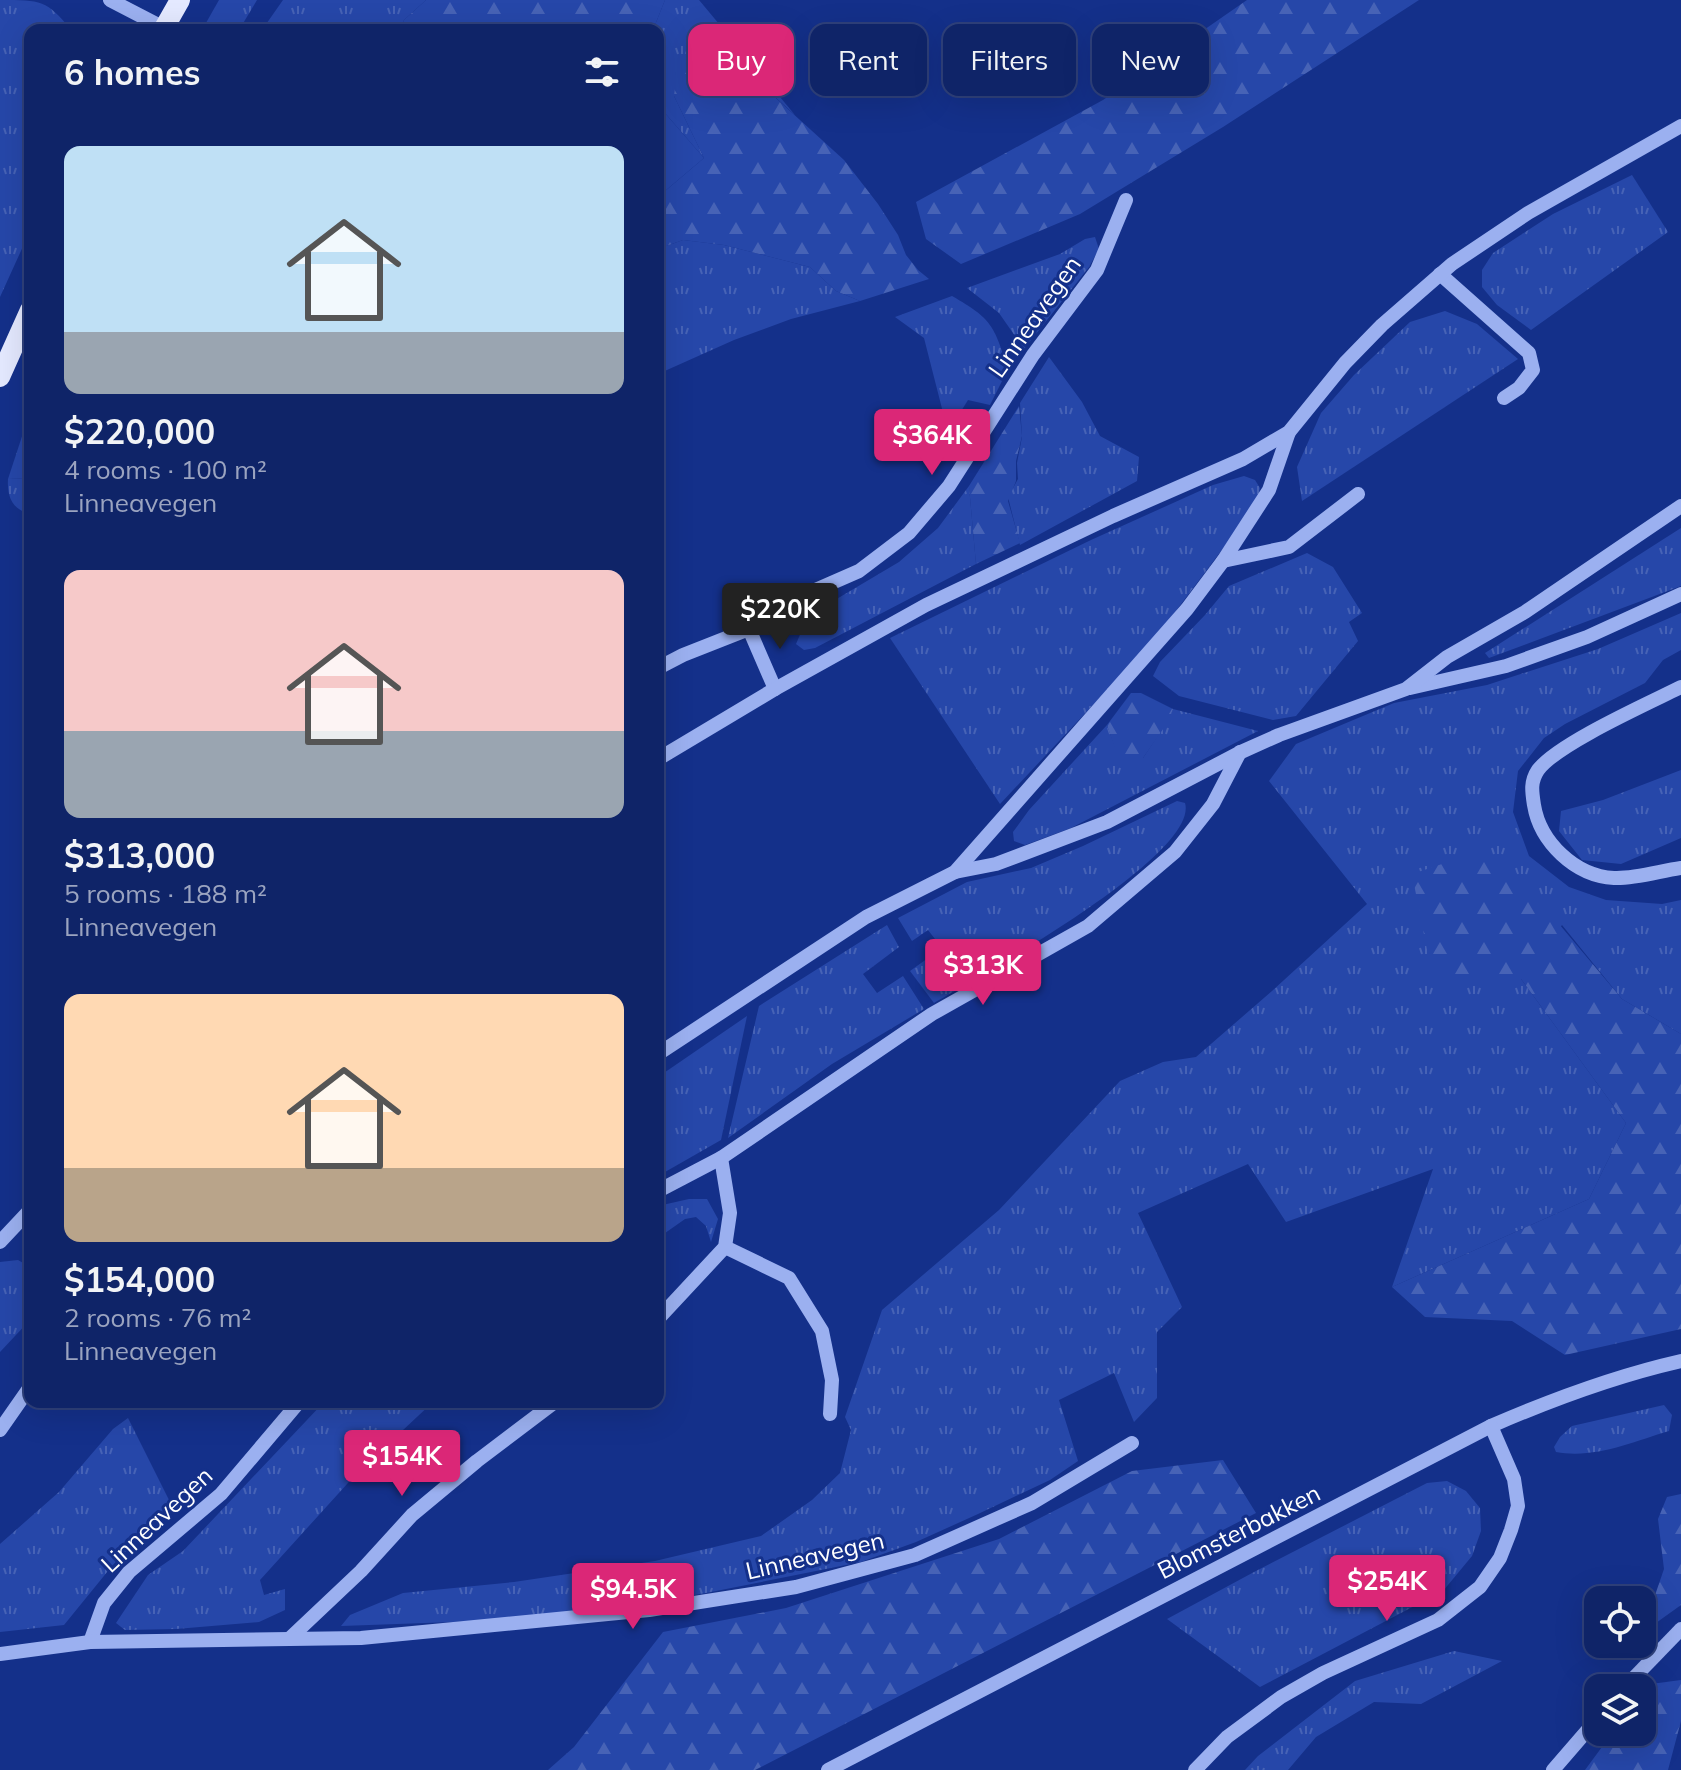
<!DOCTYPE html>
<html lang="en">
<head>
<meta charset="utf-8">
<style>
	body { margin:0; font-family:Mulish,sans-serif; background:#182c6e; color:#f1f3f6; height:100vh; display:flex; flex-direction:column; font-size:30px; white-space:nowrap }
	* { box-sizing:border-box; margin:0 }
	p { font-size:26px; color:#9ba4c0 }
	.icon { flex:none; width:44px; height:44px; fill:none; stroke:currentColor; stroke-width:2; stroke-linecap:round; stroke-linejoin:round }
	.map { position:relative; flex:1; overflow:hidden }
	.details { position:absolute; left:24px; top:24px; width:640px; height:1384px; display:flex; flex-direction:column; background:#0f2468; border-radius:16px; box-shadow:0 8px 32px #0002,0 0 0 2px #2f417c }
	.details>* { flex:none }
	.guide { position:absolute; left:688px; top:24px; width:760px; height:72px; display:flex; gap:16px }
	.controls { position:absolute; left:1584px; top:1586px; display:grid; gap:16px }
	.controls a { display:grid; place-items:center; width:72px; height:72px; border-radius:16px; background:#0f2468; box-shadow:0 8px 32px #0002,0 0 0 2px #2f417c; font-size:40px }
	.price { position:absolute; translate:-50% -68px; padding:0 18px; border-radius:8px; background:#db2777; color:#fff; font-size:26px; line-height:52px; filter:drop-shadow(0 2px 4px #0008) }
	.price::after { content:''; position:absolute; left:50%; top:48px; width:24px; height:18px; margin-left:-12px; background:inherit; clip-path:polygon(0 0,100% 0,50% 100%) }
	.price.selected { background:#222; color:#fff }
	ul { padding:0; list-style:none }
	li { display:grid; align-content:center; gap:16px; height:424px; padding:0 40px }
	li span { display:grid; place-items:center; height:248px; border-radius:16px; color:#555 }
	li>.icon { margin-inline-start:auto }
	span .icon { width:144px; height:144px; fill:#fffc; stroke-width:1 }
	li b { font-size:34px }
	h2 { display:flex; justify-content:space-between; align-items:center; height:96px; padding:0 40px; font-size:34px }
	.pill { padding:0 28px; border-radius:16px; background:#0f2468; box-shadow:0 8px 32px #0002,0 0 0 2px #2f417c; font-size:28px; line-height:72px }
	.pill.selected { background:#db2777; color:#fff }
	.map>svg:first-child { display:block }
</style>
</head>
<body>
<div class="map">
<svg width="1681" height="1770" viewBox="0 0 1681 1770">
	<defs>
		<pattern id="grass-tufts" width="24" height="20" patternUnits="userSpaceOnUse" patternTransform="scale(2)"><rect width="24" height="20" fill="#2647a9"/><path d="M3 7l-1-3M5 7V3M7 7l1-3M15 17l-1-3M17 17v-4M19 17l1-3" fill="none" stroke="#4763b6"/></pattern>
		<pattern id="forest-firs" width="22" height="20" patternUnits="userSpaceOnUse" patternTransform="scale(2)"><rect width="22" height="20" fill="#2647a9"/><path d="M5 1l3.5 6h-7zM16 11l3.5 6h-7z" fill="#4763b6"/></pattern>
	</defs>
	<rect width="100%" height="100%" fill="#14308a"/>
	<!-- grass -->
	<g fill="url(#grass-tufts)">
		<path d="M0,0C41,0 47,0 71,30H30V231L0,297Z"/>
		<polygon points="219,0 257,0 239,30 202,30"/>
		<polygon points="283,0 426,0 404,20 400,30 262,30"/>
		<polygon points="665,0 699,0 795,115 744,69 674,96 704,158 658,105 658,30 653,30"/>
		<polygon points="1632,175 1668,232 1531,330 1497,305 1482,287 1482,270 1493,253 1553,214"/>
		<polygon points="1095,237 1099,249 1089,267 1024,349 999,313 967,288 1060,254 1085,239"/>
		<polygon points="683,240 724,245 810,267 836,291 860,301 791,319 734,340 658,374 658,249"/>
		<path d="M952,296C992,319 994,325 1008,369L990,405L968,400L948,432L924,338L895,317Z"/>
		<polygon points="1445,311 1477,324 1518,359 1302,501 1297,467 1321,413 1354,375 1410,322"/>
		<polygon points="1049,357 1082,402 1100,436 1139,457 1137,481 1020,545 1008,497 1018,479 1017,463 1022,437 1020,403"/>
		<polygon points="1244,476 1255,480 1260,488 1258,502 1154,640 1000,804 890,638 1091,540 1213,485"/>
		<path d="M30,478V514C12,509 7,497 8,479Z"/>
		<polygon points="969,486 976,564 815,648 804,650 796,644 808,616 899,562 938,528"/>
		<polygon points="1681,528 1681,586 1489,658 1485,653"/>
		<polygon points="1307,553 1333,567 1362,613 1349,622 1358,641 1296,716 1273,720 1179,696 1153,676 1160,662 1205,615 1229,586"/>
		<polygon points="1681,613 1681,650 1663,660 1645,683 1565,724 1544,738 1518,771 1513,812 1529,856 1569,887 1606,900 1662,904 1681,900 1681,1034 1622,999 1562,925 1521,979 1626,1123 1589,1199 1392,1287 1433,1169 1286,1222 1248,1164 1138,1213 1182,1307 1157,1332 1157,1398 1134,1422 1114,1373 1059,1400 1078,1461 1050,1480 978,1514 916,1542 861,1562 706,1593 590,1613 453,1622 341,1626 350,1615 403,1593 514,1582 655,1561 761,1536 812,1500 840,1473 851,1430 845,1417 882,1310 999,1210 1120,1081 1163,1062 1196,1057 1272,991 1367,904 1269,781 1296,744 1394,703 1487,685 1598,649"/>
		<polygon points="1173,709 1258,731 1071,828 1025,845 1014,841 1013,832 1029,810 1107,725 1119,758 1143,758 1167,722"/>
		<polygon points="1681,770 1681,838 1621,864 1582,860 1559,831 1561,811 1603,800"/>
		<path d="M1177,801L1185,803C1200,855 977,978 934,1003L910,971L942,948L928,930L912,941L898,918L967,882L1031,868L1083,846Z"/>
		<polygon points="887,925 899,947 863,974 877,993 903,976 924,1009 832,1064 728,1138 759,1006"/>
		<polygon points="747,1016 721,1140 658,1176 658,1077"/>
		<polygon points="689,1199 707,1199 718,1219 711,1242 706,1226 696,1217 685,1219 658,1238 658,1206"/>
		<polygon points="18,1260 30,1267 30,1320 0,1352 0,1262"/>
		<polygon points="324,1402 433,1402 357,1473 260,1580 264,1595 285,1589 285,1610 259,1622 176,1629 125,1630 116,1623 148,1575 183,1551"/>
		<path d="M1664,1405L1672,1415L1669,1431C1632,1442 1595,1459 1556,1452L1554,1447L1560,1437L1572,1426Z"/>
		<polygon points="128,1418 169,1500 164,1511 112,1566 64,1625 0,1632 0,1544 59,1492 113,1429"/>
		<polygon points="1447,1481 1466,1491 1480,1508 1481,1531 1472,1556 1443,1591 1260,1687 1167,1619 1254,1572 1427,1483"/>
		<polygon points="1454,1651 1502,1661 1421,1704 1374,1702 1316,1737 1288,1770 1245,1770 1258,1756 1355,1681"/>
	</g>
	<!-- forest -->
	<g fill="url(#forest-firs)">
		<polygon points="426,0 665,0 653,30 400,30 404,20"/>
		<polygon points="1247,0 1419,0 1223,127 1080,214 961,264 926,239 916,202 1103,100"/>
		<polygon points="709,52 744,69 844,160 878,204 898,235 906,255 918,270 929,279 860,301 836,291 810,267 724,245 683,240 658,249 658,197 704,158 674,96 677,72"/>
		<polygon points="1019,406 1022,436 1016,461 1016,481 1008,501 1020,543 976,564 969,486"/>
		<polygon points="30,412 30,478 8,479"/>
		<polygon points="1131,693 1141,693 1173,709 1168,722 1143,758 1118,758 1107,725"/>
		<polygon points="1478,852 1512,868 1622,999 1681,1034 1681,1329 1565,1355 1512,1321 1425,1317 1392,1287 1589,1199 1626,1123 1521,979 1433,980 1412,874"/>
		<polygon points="1223,1460 1256,1513 755,1770 548,1770 574,1747 663,1632 786,1608 999,1539 1132,1471"/>
		<polygon points="1681,1494 1681,1605 1642,1633 1664,1569 1658,1519 1667,1497"/>
		<polygon points="1681,1680 1681,1721 1668,1770 1585,1770 1613,1732 1642,1732 1642,1695 1651,1684"/>
	</g>
	<!-- garden -->
	<polygon fill="#2647a9" points="658,105 704,158 658,197"/>
	<g fill="none" stroke-linecap="round" stroke-linejoin="round">
		<!-- minor -->
		<g stroke="#9bb0f0" stroke-width="14">
			<polyline points="110,0 164,28"/>
			<polyline points="1440,274 1529,353 1533,370 1519,388 1504,398"/>
			<polyline points="1223,561 1289,547 1358,494"/>
			<polyline points="749,629 775,689"/>
			<polyline points="658,668 683,655 749,629 811,592 859,571 909,533 949,486 1033,355 1097,270 1126,200"/>
			<path d="M1681,687C1649,703 1557,744 1538,770C1530,782 1532,792 1534,805C1540,842 1575,876 1614,878C1635,879 1660,871 1681,868"/>
			<polyline points="1410,688 1506,666 1587,637 1681,594"/>
			<polyline points="658,759 775,689 926,605 1113,516 1243,459 1289,432 1345,363 1382,325 1452,264 1528,213 1681,126"/>
			<polyline points="955,872 996,864 1107,822 1241,752 1279,735 1406,689 1447,657 1525,612 1681,506"/>
			<polyline points="658,1054 866,917 955,872 1187,609 1223,561 1269,490 1289,432"/>
			<polyline points="658,1191 721,1158 932,1014 1088,926 1175,852 1213,804 1240,752"/>
			<polyline points="0,1242 30,1210"/>
			<polyline points="725,1247 789,1278 822,1331 832,1380 830,1414"/>
			<polyline points="658,1319 725,1247 730,1213 721,1158"/>
			<polyline points="0,1430 30,1387"/>
			<polyline points="289,1639 361,1571 412,1515 477,1461 555,1402"/>
			<polyline points="90,1642 104,1603 129,1572 221,1494 299,1402"/>
			<polyline points="0,1654 90,1642 361,1638 649,1610 796,1587 915,1555 1032,1503 1132,1443"/>
			<polyline points="1624,1688 1681,1629"/>
			<path d="M828,1770L1491,1426C1553,1399 1615,1376 1681,1361"/>
			<polyline points="1195,1770 1227,1737 1281,1697 1323,1673 1438,1620 1480,1587 1500,1558 1511,1530 1518,1506 1514,1479 1491,1426"/>
			<polyline points="1553,1770 1598,1718"/>
		</g>
		<!-- major -->
		<g stroke="#e4e9ff" stroke-width="20">
			<polyline points="163,30 180,0"/>
			<polyline points="0,377 30,310"/>
		</g>
	</g>
	<g text-anchor="middle" stroke-width="6" stroke-linejoin="round" paint-order="stroke">
		<!-- street labels -->
		<g font-size="24" fill="#fff" stroke="#14308a">
			<text transform="translate(1035 317) rotate(-55)" y="8">Linneavegen</text>
			<text transform="translate(157 1520) rotate(-43)" y="8">Linneavegen</text>
			<text transform="translate(1239 1532) rotate(-27)" y="8">Blomsterbakken</text>
			<text transform="translate(815 1556) rotate(-13)" y="8">Linneavegen</text>
		</g>
	</g>
</svg>
<div class="controls">
<a><svg class="icon" aria-label="locate" viewBox="0 0 24 24"><circle cx="12" cy="12" r="6"/><path d="M12 2v4M12 18v4M2 12h4M18 12h4"/></svg></a>
<a><svg class="icon" aria-label="layers" viewBox="0 0 24 24"><path d="M12 4l9 5-9 5-9-5zM3 14l9 5 9-5"/></svg></a>
</div>
<b class="price" style="left:932px;top:477px">$364K</b>
<b class="price selected" style="left:780px;top:651px">$220K</b>
<b class="price" style="left:983px;top:1007px">$313K</b>
<b class="price" style="left:402px;top:1498px">$154K</b>
<b class="price" style="left:1387px;top:1623px">$254K</b>
<b class="price" style="left:633px;top:1631px">$94.5K</b>
<div class="guide">
<a class="pill selected">Buy</a>
<a class="pill">Rent</a>
<a class="pill">Filters</a>
<a class="pill">New</a>
</div>
<section class="details">
<h2>6 homes<svg class="icon" aria-label="filters" viewBox="0 0 24 24"><path d="M4 7h16M4 17h16"/><circle cx="9" cy="7" r="2"/><circle cx="15" cy="17" r="2"/></svg></h2>
<ul>
<li><span style="background:linear-gradient(#bfe0f5 75%,#9aa5b1 0)"><svg class="icon" aria-label="home" viewBox="0 0 24 24"><path d="M3 11l9-7 9 7M6 9v11h12V9"/></svg></span><div><b>$220,000</b><p>4 rooms · 100 m²</p><p>Linneavegen</p></div></li>
<li><span style="background:linear-gradient(#f6c9c9 65%,#9aa5b1 0)"><svg class="icon" aria-label="home" viewBox="0 0 24 24"><path d="M3 11l9-7 9 7M6 9v11h12V9"/></svg></span><div><b>$313,000</b><p>5 rooms · 188 m²</p><p>Linneavegen</p></div></li>
<li><span style="background:linear-gradient(#ffd9b3 70%,#b9a48a 0)"><svg class="icon" aria-label="home" viewBox="0 0 24 24"><path d="M3 11l9-7 9 7M6 9v11h12V9"/></svg></span><div><b>$154,000</b><p>2 rooms · 76 m²</p><p>Linneavegen</p></div></li>
</ul>
</section>
</div>
</body>
</html>
